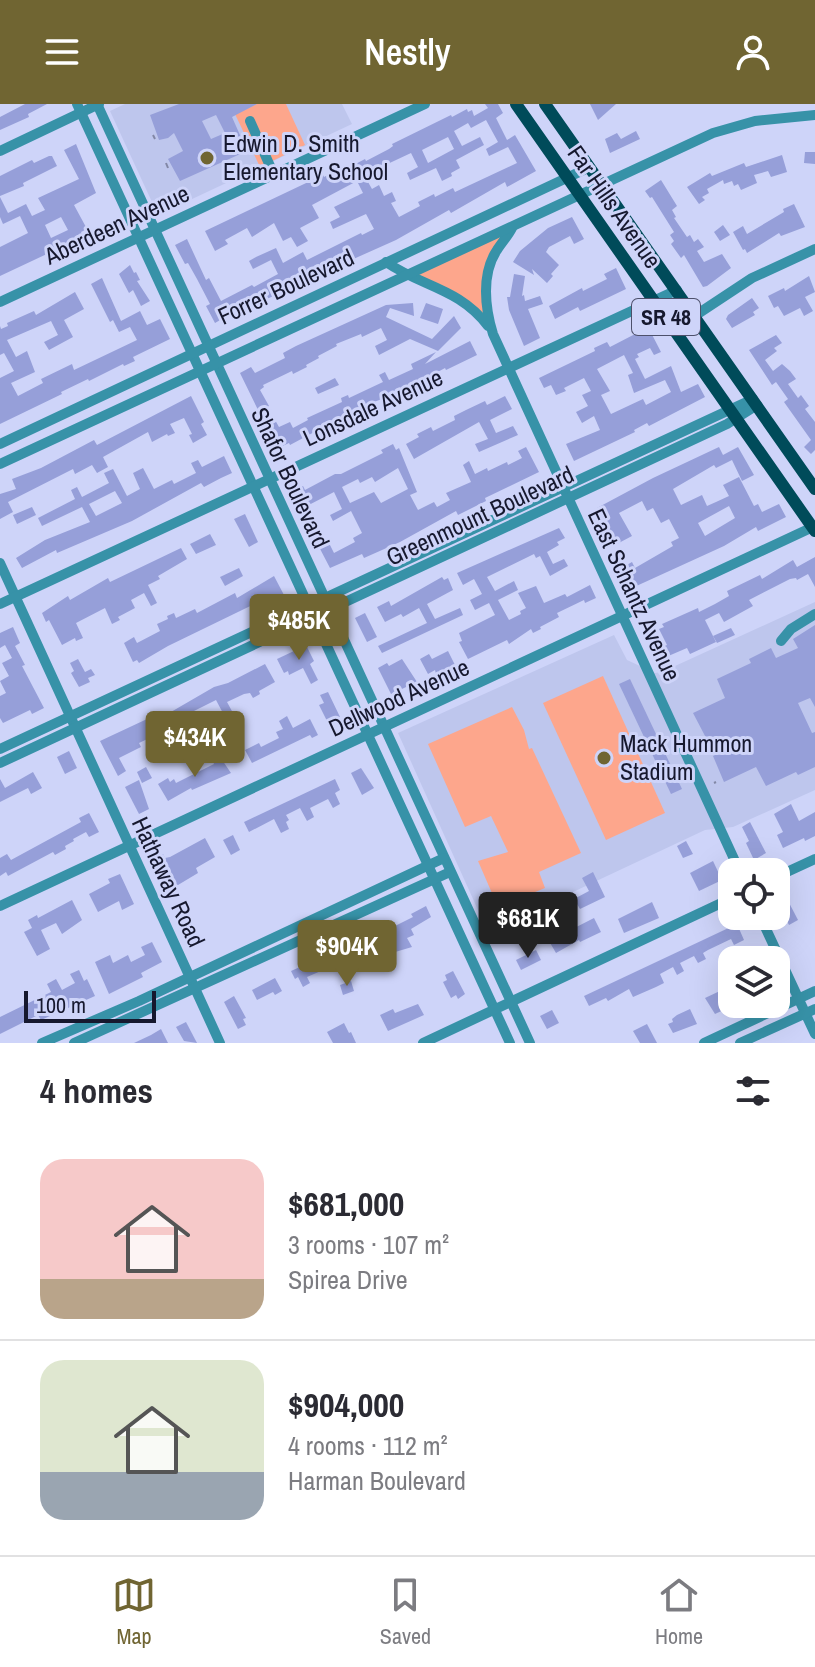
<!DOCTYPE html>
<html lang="en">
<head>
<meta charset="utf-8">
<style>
	body { margin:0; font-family:"Archivo Narrow",sans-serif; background:#f2f2f3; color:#2b2b33; height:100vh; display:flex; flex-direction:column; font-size:30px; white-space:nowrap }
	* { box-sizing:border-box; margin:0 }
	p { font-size:26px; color:#7c7c81 }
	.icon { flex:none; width:44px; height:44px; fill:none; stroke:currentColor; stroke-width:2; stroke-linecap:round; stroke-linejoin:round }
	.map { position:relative; height:939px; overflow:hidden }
	.panel { display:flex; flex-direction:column; background:#fff; flex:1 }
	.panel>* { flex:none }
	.tools { position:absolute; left:718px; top:754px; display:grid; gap:16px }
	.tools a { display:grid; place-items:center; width:72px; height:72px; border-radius:16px; background:#fff; box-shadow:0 8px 32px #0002; font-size:40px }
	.scale { position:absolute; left:24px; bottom:20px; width:132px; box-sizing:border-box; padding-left:8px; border:4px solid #16182e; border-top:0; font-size:22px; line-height:28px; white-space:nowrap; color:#16182e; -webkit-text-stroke:6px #ced4f9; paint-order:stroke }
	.price { position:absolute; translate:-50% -68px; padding:0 18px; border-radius:8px; background:#706532; color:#fff; font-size:26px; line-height:52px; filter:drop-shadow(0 2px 4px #0008) }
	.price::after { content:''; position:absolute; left:50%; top:48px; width:24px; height:18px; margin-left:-12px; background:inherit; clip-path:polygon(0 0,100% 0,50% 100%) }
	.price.on { background:#222; color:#fff }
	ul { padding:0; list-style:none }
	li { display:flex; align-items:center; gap:24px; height:200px; padding:0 40px }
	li+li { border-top:2px solid #e1e1e2 }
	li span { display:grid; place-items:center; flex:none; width:224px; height:160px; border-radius:24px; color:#555 }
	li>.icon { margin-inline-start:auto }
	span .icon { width:96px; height:96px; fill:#fffc; stroke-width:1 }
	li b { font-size:34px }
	h2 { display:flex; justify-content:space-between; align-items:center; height:96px; padding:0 40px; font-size:34px }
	header { display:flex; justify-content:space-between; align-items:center; height:104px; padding:0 40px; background:#706532; color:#fff; font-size:36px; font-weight:600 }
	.menu { display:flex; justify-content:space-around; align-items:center; height:112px; border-top:2px solid #e1e1e2; background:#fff; font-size:22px; color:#7c7c81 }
	.menu a { display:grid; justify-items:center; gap:4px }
	.menu .on { color:#706532 }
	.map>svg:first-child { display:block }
</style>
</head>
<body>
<header><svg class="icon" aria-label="menu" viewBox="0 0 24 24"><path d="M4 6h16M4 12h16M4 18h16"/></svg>Nestly<svg class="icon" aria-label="person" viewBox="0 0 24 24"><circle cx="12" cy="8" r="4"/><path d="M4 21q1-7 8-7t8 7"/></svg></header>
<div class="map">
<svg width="815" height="939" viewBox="0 0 815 939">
	<rect width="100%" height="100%" fill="#ced4f9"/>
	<!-- built -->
	<g fill="#bec6ed">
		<polygon points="125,0 342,0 352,20 158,111 110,7"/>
		<polygon points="815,498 815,686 733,723 705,726 488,828 398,629 614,531 627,556 655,569 662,568"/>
	</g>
	<!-- green -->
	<g fill="#fda68c">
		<polygon points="257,0 286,0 305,41 260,63 235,10"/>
		<polygon points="499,129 504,137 492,155 489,215 469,201 407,172"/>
		<polygon points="603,572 665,709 606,736 543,599"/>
		<polygon points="512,603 524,626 529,645 532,644 581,749 539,768 545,784 498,803 478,757 508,748 491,712 465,723 428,640"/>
	</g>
	<!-- building -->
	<g fill="#969fd9" fill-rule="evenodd">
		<polygon points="25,0 47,0 28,10 29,13 0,26 0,13"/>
		<path d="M179,0H257L232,13L247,47L180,77L168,55L183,47L174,29L168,34L159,36L150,11ZM216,11L225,29L211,35L202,17Z"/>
		<path d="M485,0H498L503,9L496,14L507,36L515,31L536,67L507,83L505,78L451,109L449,106L396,136L340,161L337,157L299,177L300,180L249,203L248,200L215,219L206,202L210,200L197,175L188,159L185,160L175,141L187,135L206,176L209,174L221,197L252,181L254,183L278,170L271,156L253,165L249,157L256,153L276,144L283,159L303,148L307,156L361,129L362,131L374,125L366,110L333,125L330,118L340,113L334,103L363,89L357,77L312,101L319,114L300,124L308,137L297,143L291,133L283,137L274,119L252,133L247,124L225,136L228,140L215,147L205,127L323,71L324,73L343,63L344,66L365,55L366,57L389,45L393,42L392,40L451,11L452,13L467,5L468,8L472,6L474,12L488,4ZM486,16L498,38L486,45L489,52L508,43L517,59L455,88L453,84L435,93L434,90L418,98L420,102L399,113L391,99L396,97L392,88L384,92L379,81L372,85L364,71L411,49L418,63L407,69L410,76L436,64L442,77L452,72L451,69L460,64L456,56L484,41L480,33L462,42L454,27L468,19L471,24ZM448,33L454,45L428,59L422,46Z"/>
		<polygon points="590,0 616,0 598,16"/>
		<polygon points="636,27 640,35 610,49 605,35 617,29 621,35"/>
		<path d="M76,40L96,89L74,101L87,125L81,128L83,133L0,172V143L28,129L20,112L3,120L0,113V93L8,109L26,100L32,112L45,106L38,94L79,75L64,46ZM61,113L68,126L51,134L45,121Z"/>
		<polygon points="805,48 815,48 815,60 804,59"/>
		<polygon points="782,51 787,68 771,73 768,67 754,71 757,79 741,86 738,80 734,82 732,77 724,80 723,76 707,85 709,89 702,93 705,96 699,100 687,83 710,69 712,72 744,59 746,63"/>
		<polygon points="49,52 52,52 57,62 23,79 24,82 0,92 0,72 32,56 34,59"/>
		<polygon points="661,76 677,102 672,106 676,113 674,114 687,133 690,131 694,138 698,135 704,143 697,147 704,158 722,150 731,164 707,182 703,183 684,151 681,154 671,140 674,137 670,131 674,128 652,93 650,94 645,87"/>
		<polygon points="794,100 805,123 781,132 779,129 747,149 745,145 743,146 733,128 743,122 747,130 784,108 783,105"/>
		<polygon points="572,113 584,135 574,140 570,132 549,143 546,148 559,161 551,170 553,172 547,179 532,165 534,171 513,158 520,147 548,124"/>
		<polygon points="723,121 730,131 720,137 714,128"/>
		<polygon points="130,161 134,169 136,168 140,176 137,177 150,197 141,202 133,186 129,189 119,170"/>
		<polygon points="616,164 626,185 580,207 578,203 555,215 549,202 582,184 583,187 607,175 604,170"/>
		<polygon points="514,170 525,172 522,192 524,191 525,197 540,192 543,200 528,205 540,234 524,242 509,206 507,193 510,193"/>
		<polygon points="809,172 815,188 805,193 813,207 804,212 800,204 784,212 778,202 774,204 768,192 784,184 785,187"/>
		<polygon points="102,174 121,217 140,207 147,221 160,215 170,235 133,253 135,257 124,262 123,260 89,277 88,275 61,288 62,290 0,320 0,274 14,267 4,249 0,251 0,222 1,225 8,222 7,219 34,207 36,211 75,188 84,205 64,216 73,233 49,246 44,238 58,231 51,217 7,236 16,253 27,247 35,268 11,279 18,292 43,279 41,275 72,260 74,266 137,236 130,223 119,228 113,216 110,218 91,180"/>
		<polygon points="752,194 759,204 753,208 755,211 732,224 726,215 728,211"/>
		<polygon points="413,199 414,212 390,204 386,213 432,235 454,212 461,224 438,247 410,235 379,251 375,242 387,236 381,224 362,233 361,230 336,240 337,242 318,252 319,254 306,261 307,263 293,270 292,267 263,281 264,283 260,286 269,302 259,308 240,269 251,263 255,269 285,254 283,249 296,242 386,201"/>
		<polygon points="426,199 443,205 438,220 420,214"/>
		<path d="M646,219L661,248L654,251L650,244L637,250L639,253L635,255L645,275L671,262L681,288L698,280L705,293L649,322L647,319L634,326L635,328L574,357L566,340L600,326L594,312L582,319L576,308L588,302L582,291L591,287L584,274L564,284L566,287L556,291L551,281L544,284L539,274L595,247L594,244L607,238L610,243L637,229L634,225ZM624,251L633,269L628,271L634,289L665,276L671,288L646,301L643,295L611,310L601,291L610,287L597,265Z"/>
		<polygon points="776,231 782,239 774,244 777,247 765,256 773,267 782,260 790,267 796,275 788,280 798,294 801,291 809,302 805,305 815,318 815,346 811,350 804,343 811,336 784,298 788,295 776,278 772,281 749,246"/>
		<polygon points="470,237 477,251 446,266 445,264 401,288 363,302 290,341 289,339 276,345 264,322 275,316 279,323 290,318 293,324 308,316 307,314 342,298 341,294 348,291 349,294 383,278 379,271 385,268 389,276 413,265 411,260 436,248 425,260"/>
		<polygon points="335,274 339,281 318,290 315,284"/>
		<polygon points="191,292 204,318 201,320 207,331 193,339 189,331 192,330 184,314 170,320 175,329 168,332 167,330 152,338 148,328 103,353 108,363 97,369 92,361 75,370 73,365 8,398 13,408 0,415 0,390 16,385 12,375 41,364 94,336 97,341"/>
		<polygon points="505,292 512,305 490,316 496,329 513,322 518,331 479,348 475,340 488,335 479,318 414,355 406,340 419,333 417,330 431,323 433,327 455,316 454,312 466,306 485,297 487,301"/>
		<path d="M393,340L396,346L399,344L417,388L410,391L418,406L434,398L437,403L450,396L446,389L471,378L463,361L469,357L475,370L487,364L488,367L507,358L508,361L522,354L518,347L526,343L539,368L485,394L486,397L458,411L456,407L400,438L364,454L362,450L330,464L318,441L328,437L334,449L355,438L353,434L362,429L351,407L333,417L330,411L342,405L334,388L301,405L292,388L303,382L305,386L335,370H341L383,349L381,346ZM398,364L408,385L381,399L374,388L350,399L342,383L358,375L360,379L372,373L375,378Z"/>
		<path d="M719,343L723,351L738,343L754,371L742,377L732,356L716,364L714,361L673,385L681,401L702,391L707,402L716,398L729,392L723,381L739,373L754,402L758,400L762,408L779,400L786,413L758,427L756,423L724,442L632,484L624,469L628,468L625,462L632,458L635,464L673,442L671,438L679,434L669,415L661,419L653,404L647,407L642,397L619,409L632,432L615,441L597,404L653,374ZM729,402L735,414L705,432L698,419Z"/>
		<path d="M224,352L232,369L221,374L204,383L201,379L132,417L57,449L56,446L22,464L16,454L45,436L90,418L82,403L42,422L38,414L75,395L71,386L77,383L82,393L109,379L104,369L113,365L127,392L140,385L133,369L143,364L154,385L172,376L174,380L196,369L191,359L198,356L202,363ZM115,387L122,399L96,412L89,400Z"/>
		<polygon points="32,403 36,411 17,420 13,411"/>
		<polygon points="245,410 258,438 249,443 234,415"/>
		<polygon points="559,424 565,434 557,438 559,441 547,448 553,460 564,455 568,462 550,472 540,452 536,454 534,450 487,473 495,487 514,477 518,486 498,496 509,516 521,510 520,507 526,504 518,489 536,482 544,499 565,490 567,493 590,481 596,494 585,499 584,496 557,509 559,513 540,523 541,525 533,529 531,525 509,540 507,536 468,555 459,538 462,537 459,529 495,511 489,499 475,506 470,496 482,490 474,475 463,481 457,469"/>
		<polygon points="210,430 216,441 196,450 190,440"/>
		<polygon points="181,444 187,455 158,472 160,475 148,481 157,499 151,502 144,489 131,496 135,504 118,513 120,516 112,520 105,504 76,519 83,534 76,537 75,534 62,541 49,516 46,518 42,509 68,492 70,496 108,474 110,478"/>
		<polygon points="815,453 815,483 808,470 797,476 796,474 790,475 749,496 753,502 724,518 719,509 705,516 716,538 690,550 687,544 666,553 662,543 667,541 659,525 664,523 662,520 698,504 699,508 715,500 729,492 727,487 760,471 762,475 793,456 797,463"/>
		<polygon points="239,464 243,472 225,482 220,473"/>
		<polygon points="274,472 284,491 277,494 275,490 168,542 139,559 137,556 133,558 124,539 134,533 137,539 160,527 157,520 168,515 167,512 174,509 176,514 195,505 197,509 235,489 237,494"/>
		<polygon points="442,473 444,476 448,474 453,486 427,500 435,515 460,504 463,511 382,549 378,542 427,519 419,504 403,513 401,510 385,518 377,503 389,497 391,502"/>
		<polygon points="365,509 377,533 367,538 355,514"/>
		<polygon points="815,521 815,603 810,594 798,599 812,629 815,628 815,663 798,671 796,668 766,682 756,663 724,678 713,652 715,651 693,609 725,594 717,575 751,559 749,555 771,544 776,554 798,544 793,535"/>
		<polygon points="13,523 20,539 15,542 25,561 22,562 44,604 32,610 30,606 3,619 0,614 0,592 6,589 0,577 9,572 2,559 12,554 5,541 0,544 0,529"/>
		<polygon points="731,524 735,531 717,539 713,532"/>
		<polygon points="304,537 314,557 310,560 318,576 311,580 303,564 289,571 288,567 284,569 277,555 294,547 292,543"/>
		<polygon points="448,547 455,561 436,570 435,566 428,570 420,555 429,550 432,555"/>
		<polygon points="78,555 85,568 91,565 95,571 88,574 90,578 79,583 71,569 74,567 70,559"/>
		<polygon points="402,555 417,578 391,590 378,564 387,559 389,562"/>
		<polygon points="265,560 275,578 259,587 260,590 253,594 250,589 244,590 227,598 233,609 225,613 216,596 194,607 195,610 186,614 195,633 188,636 181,623 164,633 162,628 139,639 141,643 119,654 126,667 118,672 100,637 162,608 164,612 214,583 228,579"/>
		<polygon points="630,575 682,685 671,690 619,580"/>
		<polygon points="328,588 340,613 328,619 319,601 324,599 320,591"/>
		<polygon points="287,612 293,624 310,615 318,631 312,634 310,631 252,659 245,646 259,639 261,643 279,634 276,628 283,625 279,617"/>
		<polygon points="213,618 225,642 217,646 205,622"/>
		<polygon points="69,647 77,664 65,670 57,653"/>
		<polygon points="218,650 231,669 192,686 191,684 168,697 158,680 168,674 170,678 174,675 176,679 214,660 211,654"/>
		<polygon points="146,663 152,674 142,679 137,668"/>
		<polygon points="361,664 374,684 362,691 351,669"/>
		<polygon points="33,668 42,684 31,690 28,684 0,698 0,675 5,684"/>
		<polygon points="335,675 340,686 335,689 340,700 333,704 328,695 310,704 314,713 307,717 300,704 286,711 289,716 286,718 289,725 281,729 274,715 249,728 244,718"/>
		<polygon points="139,676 149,705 139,710 125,683"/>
		<polygon points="791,700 799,717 815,708 815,732 805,737 804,734 783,744 777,731 783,728 774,710"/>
		<polygon points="89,709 99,728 89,733 86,728 73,735 74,737 65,742 66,745 55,751 53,748 8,772 6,768 0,772 0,754 7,750 11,756 81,718 79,714"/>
		<polygon points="750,718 766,749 754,756 746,739 749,737 742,723"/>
		<polygon points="233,731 240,746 231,751 223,736"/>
		<polygon points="205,734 215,753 196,764 198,769 173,784 157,754 163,750 165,754 170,753"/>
		<polygon points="686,737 693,750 683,754 677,742"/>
		<polygon points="713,757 722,776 699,787 690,769"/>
		<polygon points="593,768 605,793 580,805 574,795 589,787 582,774"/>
		<polygon points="120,770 134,800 122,806 119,797 98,808 89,790 110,779 108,775"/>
		<polygon points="786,793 798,816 789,821 777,798"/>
		<polygon points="72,796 82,816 62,830 56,819 41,826 50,845 37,852 24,828 32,824 28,816 37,811 38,814"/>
		<polygon points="652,798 659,814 624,829 618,815"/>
		<polygon points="426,802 431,813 411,825 414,831 407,834 412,843 385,851 382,844 374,848 369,835 413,813 411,810"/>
		<polygon points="594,814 601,828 580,838 579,836 556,849 549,837"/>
		<polygon points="737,820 744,836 734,841 731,835 708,846 703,849 706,855 698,859 694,852 680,859 684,867 677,871 673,863 660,870 664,879 656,883 633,893 629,885 608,897 606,894 589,902 584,892"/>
		<polygon points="152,838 162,858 141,869 143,873 109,890 95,858 110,851 113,859 128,851 131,858 145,851 141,843"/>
		<polygon points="340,845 344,857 307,873 310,879 303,883 298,873 295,875 291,867"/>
		<polygon points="536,846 541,856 521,866 516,856"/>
		<polygon points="79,866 84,877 87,875 95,892 41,916 38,911 0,930 0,913 51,888 47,880 56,875 62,886 75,879 70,870"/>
		<polygon points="453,867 465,890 458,895 456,891 451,894 443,878 447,876 445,871"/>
		<polygon points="275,874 282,887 275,891 273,888 257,896 252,886"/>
		<polygon points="351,877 354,887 343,891 340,881"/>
		<polygon points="722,886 730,903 715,910 705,894"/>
		<polygon points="234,892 246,914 243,915 246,921 238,925 224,898"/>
		<polygon points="418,900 424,911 388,927 380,911 393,905 395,909"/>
		<polygon points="690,905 697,920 673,929 668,920 673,918 672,915 677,911"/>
		<polygon points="552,906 559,919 547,925 540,912"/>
		<polygon points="186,918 197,939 184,937 176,923"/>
		<polygon points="344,919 349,929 351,928 356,939 333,939 327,928"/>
		<polygon points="647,920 657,939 640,939 633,927"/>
		<polygon points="161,925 168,939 134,939 151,931"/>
	</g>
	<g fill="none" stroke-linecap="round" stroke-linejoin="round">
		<!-- path -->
		<g stroke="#8287a5" stroke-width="2" stroke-dasharray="8 4" stroke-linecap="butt">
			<polyline points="153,31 155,35"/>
			<polyline points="166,59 168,64"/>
			<polyline points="714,679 716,678"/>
		</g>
		<!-- minor -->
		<g stroke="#3792a8" stroke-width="10">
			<polyline points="77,0 510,939"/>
			<polyline points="97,0 530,939"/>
			<polyline points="250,17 274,71"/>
			<polyline points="0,47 99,0"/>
			<path d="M512,124C508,132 502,138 497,146C481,170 485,204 493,230L740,768"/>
			<path d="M386,158C422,183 459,184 488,222"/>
			<polyline points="0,198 425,0"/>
			<polyline points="696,211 752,174 815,145"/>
			<polyline points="0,340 590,63"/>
			<polyline points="0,360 713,29 755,17 815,11"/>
			<polyline points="0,459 220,939"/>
			<polyline points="0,500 677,186"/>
			<polyline points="781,537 791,525 815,510"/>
			<polyline points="0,645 753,295"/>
			<polyline points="0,659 727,320 757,301"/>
			<polyline points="776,773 815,755"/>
			<polyline points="0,802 815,422"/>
			<polyline points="760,812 815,930"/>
			<polyline points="42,939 139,897 444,754"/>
			<polyline points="74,939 450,768"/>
			<polyline points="423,939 732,794"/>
			<polyline points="704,939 815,887"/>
			<polyline points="740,939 815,905"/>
		</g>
		<!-- major -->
		<g stroke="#004b5a" stroke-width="12">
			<polyline points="516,0 815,427"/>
			<polyline points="545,0 815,385"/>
		</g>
	</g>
	<!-- markers -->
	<g fill="#706532" stroke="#ced4f9" stroke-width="3">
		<circle cx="207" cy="54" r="8"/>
		<circle cx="604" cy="654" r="8"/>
	</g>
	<g text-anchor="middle" stroke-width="6" stroke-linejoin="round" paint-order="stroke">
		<!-- shield labels -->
		<rect fill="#ced4f9" stroke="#4d506b" stroke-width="2" x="632" y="195" width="68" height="36" rx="6"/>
		<g font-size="22" font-weight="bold" fill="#16182e">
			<text x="666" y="221">SR 48</text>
		</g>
		<!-- poi labels -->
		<g font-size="24" fill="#16182e" stroke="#ced4f9" text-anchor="start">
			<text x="223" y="48">Edwin D. Smith<tspan x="223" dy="28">Elementary School</tspan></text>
			<text x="620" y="648">Mack Hummon<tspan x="620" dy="28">Stadium</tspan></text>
		</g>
		<!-- street labels -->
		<g font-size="24" fill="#16182e" stroke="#ced4f9">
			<text transform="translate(614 103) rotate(55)" y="8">Far Hills Avenue</text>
			<text transform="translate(117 121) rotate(-25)" y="8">Aberdeen Avenue</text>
			<text transform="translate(286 183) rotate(-25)" y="8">Forrer Boulevard</text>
			<text transform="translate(373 304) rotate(-25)" y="8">Lonsdale Avenue</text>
			<text transform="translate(290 374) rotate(65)" y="8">Shafor Boulevard</text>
			<text transform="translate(480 412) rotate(-25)" y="8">Greenmount Boulevard</text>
			<text transform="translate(634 491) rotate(65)" y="8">East Schantz Avenue</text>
			<text transform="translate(399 594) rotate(-25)" y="8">Dellwood Avenue</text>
			<text transform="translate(168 778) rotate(65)" y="8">Hathaway Road</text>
		</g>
	</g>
</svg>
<div class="tools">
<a><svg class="icon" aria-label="locate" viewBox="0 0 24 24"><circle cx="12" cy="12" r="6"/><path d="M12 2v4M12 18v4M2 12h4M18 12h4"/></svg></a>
<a><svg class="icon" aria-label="layers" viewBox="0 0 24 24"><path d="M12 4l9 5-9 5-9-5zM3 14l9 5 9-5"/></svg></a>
</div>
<div class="scale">100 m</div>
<b class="price" style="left:299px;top:558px">$485K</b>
<b class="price" style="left:195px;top:675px">$434K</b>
<b class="price on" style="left:528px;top:856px">$681K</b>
<b class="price" style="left:347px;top:884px">$904K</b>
</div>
<section class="panel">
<h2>4 homes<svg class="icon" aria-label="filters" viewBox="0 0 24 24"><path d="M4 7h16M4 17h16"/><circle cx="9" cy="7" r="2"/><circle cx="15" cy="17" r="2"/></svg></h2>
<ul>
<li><span style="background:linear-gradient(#f6c9c9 75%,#b9a48a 0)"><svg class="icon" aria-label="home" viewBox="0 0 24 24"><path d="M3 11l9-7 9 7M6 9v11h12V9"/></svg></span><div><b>$681,000</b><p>3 rooms · 107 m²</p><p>Spirea Drive</p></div></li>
<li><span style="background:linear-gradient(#dfe7d0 70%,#9aa5b1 0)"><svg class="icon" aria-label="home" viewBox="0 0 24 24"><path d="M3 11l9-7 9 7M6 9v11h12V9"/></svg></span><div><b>$904,000</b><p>4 rooms · 112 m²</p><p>Harman Boulevard</p></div></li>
</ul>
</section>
<nav class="menu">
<a class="on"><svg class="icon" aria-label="map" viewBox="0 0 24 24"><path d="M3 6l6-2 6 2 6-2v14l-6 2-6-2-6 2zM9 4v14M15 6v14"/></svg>Map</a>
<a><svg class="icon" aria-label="saved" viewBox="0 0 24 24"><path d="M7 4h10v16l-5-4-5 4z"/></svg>Saved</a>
<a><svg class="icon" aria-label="home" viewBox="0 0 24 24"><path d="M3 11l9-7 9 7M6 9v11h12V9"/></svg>Home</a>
</nav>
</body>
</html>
